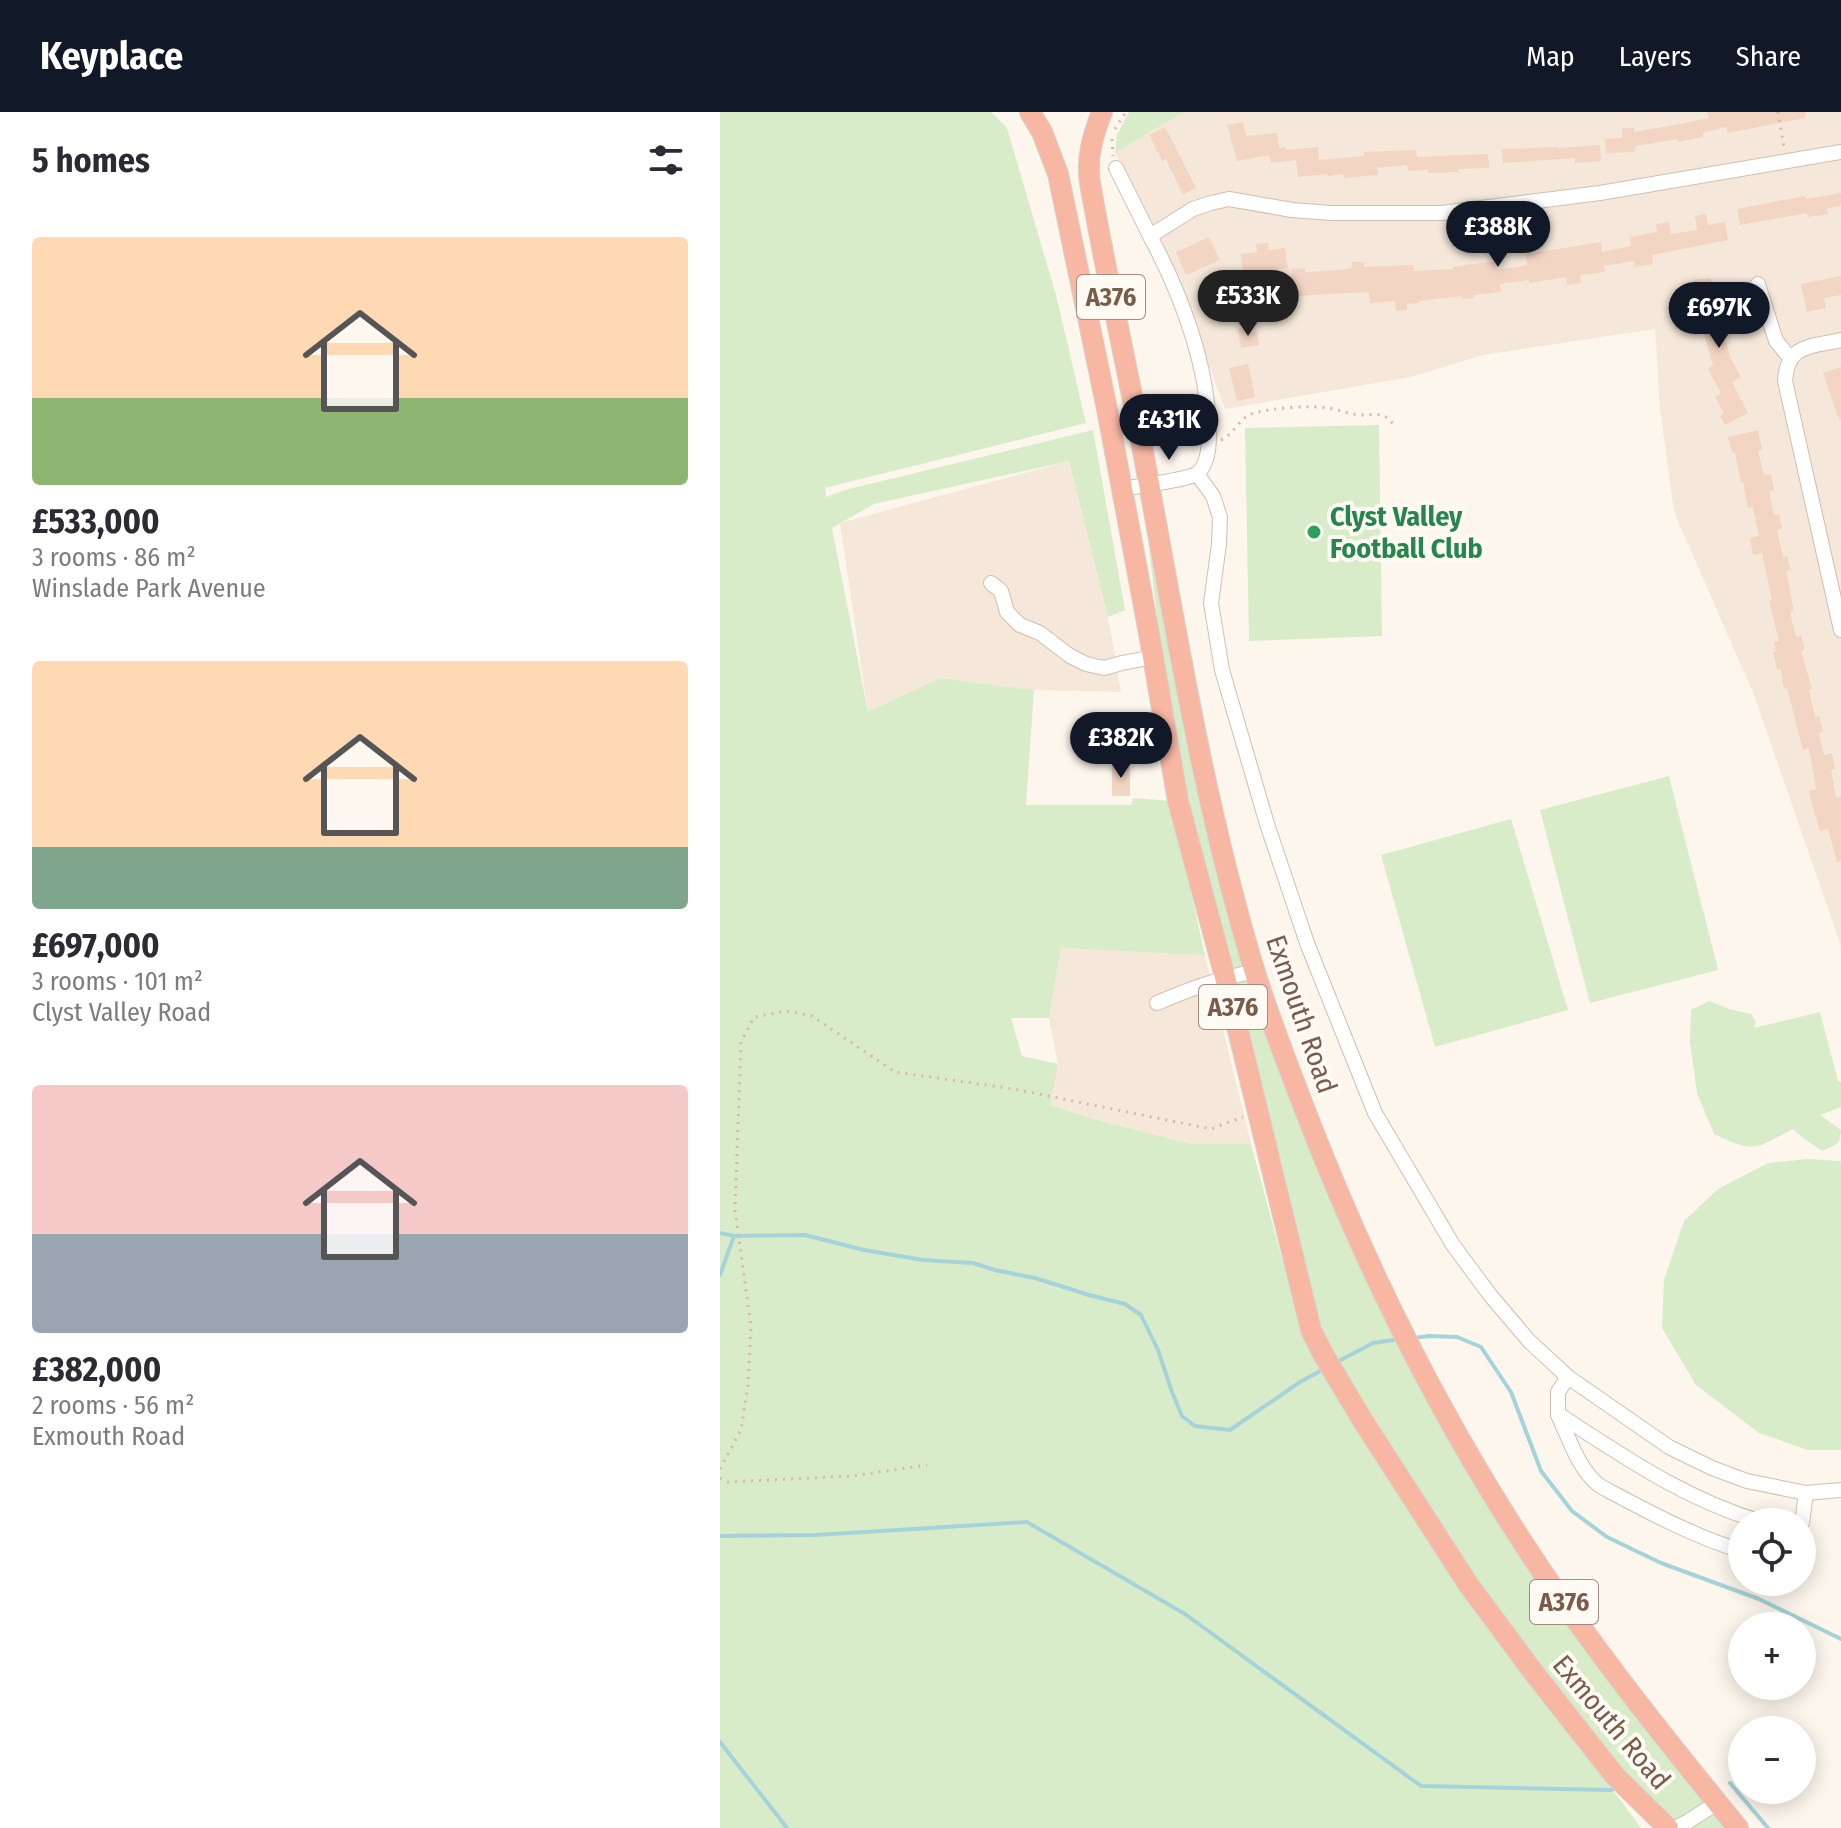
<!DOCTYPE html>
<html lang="en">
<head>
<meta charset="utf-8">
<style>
	body { margin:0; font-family:"Fira Sans Condensed",sans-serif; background:#f2f2f3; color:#2b2b33; height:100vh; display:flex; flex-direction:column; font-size:30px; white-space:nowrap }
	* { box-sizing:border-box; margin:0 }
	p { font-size:26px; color:#7c7c81 }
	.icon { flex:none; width:44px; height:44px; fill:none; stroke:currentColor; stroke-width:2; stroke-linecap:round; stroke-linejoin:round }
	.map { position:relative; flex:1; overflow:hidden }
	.details { display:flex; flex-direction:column; background:#fff; width:720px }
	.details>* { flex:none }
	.fabs { position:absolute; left:1008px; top:1396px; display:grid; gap:16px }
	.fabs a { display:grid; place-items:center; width:88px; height:88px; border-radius:50%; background:#fff; box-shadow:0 4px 20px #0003; font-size:40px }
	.price { position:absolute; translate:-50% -68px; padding:0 18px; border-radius:28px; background:#111827; color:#fff; font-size:26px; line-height:52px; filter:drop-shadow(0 2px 4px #0008) }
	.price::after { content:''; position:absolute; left:50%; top:48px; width:24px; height:18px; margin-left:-12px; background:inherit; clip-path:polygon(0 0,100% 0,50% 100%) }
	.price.current { background:#222; color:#fff }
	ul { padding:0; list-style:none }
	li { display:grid; align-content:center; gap:16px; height:424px; padding:0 32px }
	li span { display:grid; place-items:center; height:248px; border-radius:8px; color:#555 }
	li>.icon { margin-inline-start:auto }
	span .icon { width:144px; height:144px; fill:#fffc; stroke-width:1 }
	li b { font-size:34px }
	h2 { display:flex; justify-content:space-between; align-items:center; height:96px; padding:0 32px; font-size:34px }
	header { display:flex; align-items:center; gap:48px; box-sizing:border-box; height:112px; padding:0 40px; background:#111827; color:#fff }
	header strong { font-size:38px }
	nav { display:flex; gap:44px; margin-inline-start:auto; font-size:28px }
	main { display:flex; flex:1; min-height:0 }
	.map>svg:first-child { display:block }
</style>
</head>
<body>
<header>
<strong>Keyplace</strong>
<nav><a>Map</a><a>Layers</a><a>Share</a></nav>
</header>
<main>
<section class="details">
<h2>5 homes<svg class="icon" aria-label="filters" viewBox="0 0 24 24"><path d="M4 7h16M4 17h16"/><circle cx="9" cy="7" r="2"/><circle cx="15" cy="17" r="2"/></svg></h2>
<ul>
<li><span style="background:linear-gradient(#ffd9b3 65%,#8fb573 0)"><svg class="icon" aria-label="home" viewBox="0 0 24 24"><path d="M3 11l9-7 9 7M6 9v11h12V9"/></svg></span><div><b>£533,000</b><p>3 rooms · 86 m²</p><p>Winslade Park Avenue</p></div></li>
<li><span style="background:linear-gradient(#ffd9b3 75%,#7fa58c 0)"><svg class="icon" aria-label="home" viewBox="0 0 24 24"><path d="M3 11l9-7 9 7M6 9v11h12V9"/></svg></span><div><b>£697,000</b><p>3 rooms · 101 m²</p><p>Clyst Valley Road</p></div></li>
<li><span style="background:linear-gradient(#f6c9c9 60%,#9aa5b1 0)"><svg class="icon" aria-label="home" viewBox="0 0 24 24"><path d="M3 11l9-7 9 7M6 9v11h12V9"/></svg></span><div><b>£382,000</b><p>2 rooms · 56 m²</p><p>Exmouth Road</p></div></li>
</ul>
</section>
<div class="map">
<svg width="1121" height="1716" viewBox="0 0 1121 1716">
	<rect width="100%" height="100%" fill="#fdf6ec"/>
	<!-- residential -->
	<g fill="#f5e8da">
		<polygon points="464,0 1121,0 1121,834 1034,583 954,400 940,297 935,217 763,243 691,265 505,297 449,145 395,41"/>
		<polygon points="349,349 388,505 401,580 314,578 220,566 148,601 120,411"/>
		<polygon points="341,836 484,840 531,1032 472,1032 381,1009 329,993 338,952 329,906"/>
	</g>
	<!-- green -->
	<g fill="#d8ecc9">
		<polygon points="0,0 271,0 287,16 336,183 366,311 105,376 106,385 125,378 373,318 405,498 388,505 349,349 154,392 112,416 148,600 220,566 314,578 306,693 411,693 413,686 451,689 485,843 341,836 329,906 291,906 302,944 338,952 330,993 381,1009 472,1032 531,1032 583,1224 770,1512 921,1716 0,1716"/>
		<polygon points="409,0 464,0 395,41 397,23"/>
		<polygon points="659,313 662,524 529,529 525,316"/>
		<polygon points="428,429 455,567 494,746 704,1276 1009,1716 957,1716 926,1686 870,1622 789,1517 721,1416 598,1217 452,630"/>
		<polygon points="949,664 998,858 870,891 820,698"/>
		<polygon points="791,707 848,898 715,935 661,743"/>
		<path d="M989,889L1009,897L1031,902L1036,910L1034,916L1100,900L1118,969L1121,970V995L1100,1003L1121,1018C1121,1034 1114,1033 1102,1039L1083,1026L1073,1017C1034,1037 1036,1042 994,1022L977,981L970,930L971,898Z"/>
		<polygon points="1088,1047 1121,1049 1121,1338 1088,1338 1039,1321 976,1273 942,1216 944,1168 964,1109 998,1077 1048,1051"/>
	</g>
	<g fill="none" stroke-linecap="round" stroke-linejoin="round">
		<!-- stream -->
		<g stroke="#a5d3da" stroke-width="4">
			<polyline points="0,1121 14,1124 85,1123 144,1138 203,1148 253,1151 275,1158 315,1166 369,1183 405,1192 421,1203 438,1238 452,1280 462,1304 475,1314 510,1318 580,1270 604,1257"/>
			<polyline points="0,1163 14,1124"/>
			<polyline points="694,1226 709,1224 737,1225 761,1235 791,1280 821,1359 852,1399 887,1425 941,1451 1039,1487 1121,1527"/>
			<polyline points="615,1251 653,1231 681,1227"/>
			<polyline points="0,1424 96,1423 307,1410 465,1502 701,1674 892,1678"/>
			<polyline points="0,1630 67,1716"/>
			<polyline points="1010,1671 1048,1716"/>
		</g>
	</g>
	<!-- building -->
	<g fill="#f3d5c3">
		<polygon points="987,0 1085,0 1085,6 1008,21 1006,15 982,21 983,25 958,30 958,27 915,34 915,40 886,41 885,27 902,26 902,16 914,16 914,20 955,13 989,6"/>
		<polygon points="523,10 526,24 557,21 559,36 566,35 566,38 598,35 599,48 644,44 644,40 696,38 697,45 768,42 769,56 738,57 738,60 708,61 708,58 688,59 687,53 657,56 658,63 624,66 623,62 608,64 607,62 578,65 576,48 551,51 549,43 517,49 507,13"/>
		<polygon points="445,15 476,76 463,83 446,47 442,49 429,23"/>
		<polygon points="880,33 881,49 855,51 855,46 783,51 782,37 838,35 838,36"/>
		<polygon points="1121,81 1121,94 1107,96 1108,102 1088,105 1087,101 1020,113 1017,97 1085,84 1086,87"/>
		<polygon points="986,102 988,113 1005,110 1008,128 932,143 933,152 915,155 914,149 884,154 885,160 860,163 861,171 847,173 846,165 809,171 809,168 780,172 781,180 754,183 754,186 742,187 742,184 699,189 699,191 687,192 687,198 676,199 675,189 650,191 649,180 573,184 572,157 585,156 585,160 620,158 632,156 632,150 644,150 644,155 693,153 694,159 733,157 733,155 775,149 777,158 790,156 807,153 806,142 881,130 882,140 911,134 910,125 937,120 936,112 949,110 951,122 977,118 975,104"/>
		<polygon points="489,125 500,148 466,163 456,140"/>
		<polygon points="548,131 549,138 565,136 568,156 542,159 543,164 532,165 531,159 523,159 521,142 537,140 536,132"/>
		<polygon points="1121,164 1121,183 1104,186 1106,196 1087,200 1081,172"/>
		<polygon points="991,166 993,181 1004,180 1006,195 996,196 1010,245 1021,265 1012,270 1028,301 1005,313 1000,304 1004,301 995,285 1001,281 988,257 993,253 977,199 973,168"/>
		<polygon points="530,216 532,220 537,219 539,233 521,236 518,217"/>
		<polygon points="528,252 535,285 517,289 509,256"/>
		<polygon points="1121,255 1121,307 1119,308 1103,261"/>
		<polygon points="1038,318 1042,338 1038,339 1044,363 1051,362 1054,378 1049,379 1054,403 1059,402 1062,417 1057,418 1063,445 1067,444 1071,458 1066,459 1074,499 1070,500 1076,525 1081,524 1085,538 1081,539 1092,577 1089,578 1095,605 1099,604 1103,620 1099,621 1104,643 1112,641 1115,657 1111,658 1116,686 1121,684 1121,750 1117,750 1108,717 1100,719 1092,692 1089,679 1096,677 1089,636 1083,638 1067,576 1064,577 1061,557 1057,558 1053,540 1056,539 1054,530 1059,529 1049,489 1052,488 1042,441 1033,443 1030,426 1039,424 1033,395 1028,396 1023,370 1021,371 1015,340 1012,341 1008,325"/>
		<rect x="392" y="651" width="18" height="33"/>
	</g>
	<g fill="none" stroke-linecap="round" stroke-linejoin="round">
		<defs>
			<g id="minor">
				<polyline points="396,56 430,124"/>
				<polyline points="1038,172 1056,229 1070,246"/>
				<path d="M1121,228C1091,235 1067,232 1065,269L1121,518"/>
				<polyline points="477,362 493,384 500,405 499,432 491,491 502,558 547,712 587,831 655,1001 733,1133 770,1183 809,1229 848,1265 949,1335 992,1356 1027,1369 1086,1381 1121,1378"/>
				<path d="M402,377C417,374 471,368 479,360C489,349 489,332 489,319C488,253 461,182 430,124L473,97L491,91L509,87L572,98L611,101H722L880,81L1121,40"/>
				<polyline points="271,471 281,479 287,500 300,513 320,521 350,544 366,552 384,556 402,551 433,545"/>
				<path d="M437,891C472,876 498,867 535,859"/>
				<path d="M848,1265L838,1280V1302C906,1346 963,1386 1041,1410"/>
				<path d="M838,1303C850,1328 858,1357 880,1374C927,1399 972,1424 1022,1439"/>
				<polyline points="1082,1411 1086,1381"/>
				<polyline points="954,1716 967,1710 997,1691"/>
			</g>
			<g id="highway">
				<polyline points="310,0 322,20 338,62 387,297 428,516 458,689 505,865 591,1218 603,1242 643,1309 748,1472 814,1561 895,1664 948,1716"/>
				<path d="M382,0C373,23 366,46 370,71C386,163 407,254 424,345C456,517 483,689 534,857C548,903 566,948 583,993C643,1150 718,1302 811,1443C874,1538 946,1628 1018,1716"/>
			</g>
		</defs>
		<!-- minor casing -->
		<use href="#minor" stroke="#d1beb0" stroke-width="16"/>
		<!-- highway casing -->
		<use href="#highway" stroke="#dad1cd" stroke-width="22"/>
		<!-- path -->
		<g stroke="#d9b8a5" stroke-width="3" stroke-dasharray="2 6" stroke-linecap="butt">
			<polyline points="1058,0 1064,35"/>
			<polyline points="395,17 406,0"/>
			<polyline points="392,27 393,44"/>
			<path d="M501,328C515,322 519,305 534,301C552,296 591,293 609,296C620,298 629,302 640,303C654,303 664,299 673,312"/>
			<polyline points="0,1357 21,1318 28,1273 31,1214 15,1098 21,930 34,905 67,899 92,904 175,960 294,977 491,1017 523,1005"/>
			<polyline points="0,1366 8,1370 132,1364 207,1353"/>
		</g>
		<!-- minor -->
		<use href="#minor" stroke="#fff" stroke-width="14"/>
		<!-- highway -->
		<use href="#highway" stroke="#f7b7a3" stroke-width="20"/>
	</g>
	<!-- markers -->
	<circle fill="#2e9e5b" stroke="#fffaf3" stroke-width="3" cx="594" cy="420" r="8"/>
	<g text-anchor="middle" stroke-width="8" stroke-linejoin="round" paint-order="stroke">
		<!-- shield labels -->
		<g fill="#fffaf3" stroke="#a28b7f" stroke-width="2">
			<rect x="357" y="163" width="68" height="44" rx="6"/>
			<rect x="479" y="873" width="68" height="44" rx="6"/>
			<rect x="810" y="1468" width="68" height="44" rx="6"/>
		</g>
		<g font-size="26" font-weight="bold" fill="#7a5c4d">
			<text x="391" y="194">A376</text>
			<text x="513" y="904">A376</text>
			<text x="844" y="1499">A376</text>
		</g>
		<!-- leisure labels -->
		<g font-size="28" font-weight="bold" fill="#27864d" stroke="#fffaf3" text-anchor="start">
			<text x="610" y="414">Clyst Valley<tspan x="610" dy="32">Football Club</tspan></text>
		</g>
		<!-- street labels -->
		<g font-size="28" fill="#7a5c4d" stroke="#fffaf3">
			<text transform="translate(582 902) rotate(71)" y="10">Exmouth Road</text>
			<text transform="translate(892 1610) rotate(50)" y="10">Exmouth Road</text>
		</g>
	</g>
</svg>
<div class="fabs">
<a><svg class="icon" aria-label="locate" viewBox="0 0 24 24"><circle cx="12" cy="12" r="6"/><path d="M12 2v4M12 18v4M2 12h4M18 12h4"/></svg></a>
<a>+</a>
<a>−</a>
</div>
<b class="price" style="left:778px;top:157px">£388K</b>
<b class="price current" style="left:528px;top:226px">£533K</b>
<b class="price" style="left:999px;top:238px">£697K</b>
<b class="price" style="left:449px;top:350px">£431K</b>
<b class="price" style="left:401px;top:668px">£382K</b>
</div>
</main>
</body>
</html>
